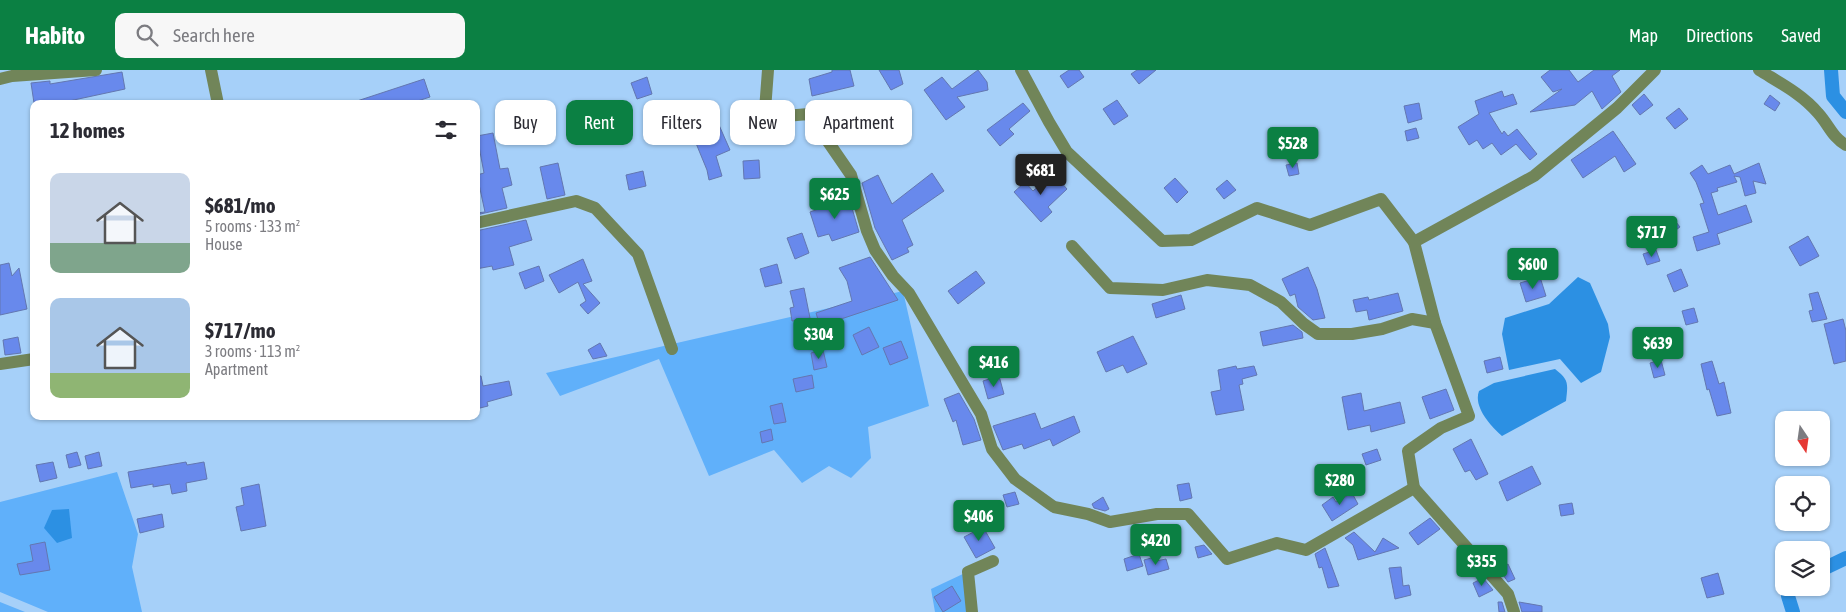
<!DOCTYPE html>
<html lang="en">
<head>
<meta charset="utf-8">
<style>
	body { margin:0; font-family:"Asap Condensed",sans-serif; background:#f7f7f7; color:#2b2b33; height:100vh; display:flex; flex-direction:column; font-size:19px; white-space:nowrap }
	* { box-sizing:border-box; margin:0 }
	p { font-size:16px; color:#7c7c81 }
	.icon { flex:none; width:28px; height:28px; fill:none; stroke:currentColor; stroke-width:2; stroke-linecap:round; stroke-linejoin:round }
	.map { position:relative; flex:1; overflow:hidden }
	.sheet { position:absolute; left:30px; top:30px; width:450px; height:320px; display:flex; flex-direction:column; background:#fff; border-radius:10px; box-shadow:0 1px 4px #0004 }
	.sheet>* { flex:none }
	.guide { position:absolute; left:495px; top:30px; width:475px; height:45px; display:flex; gap:10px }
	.needle { width:32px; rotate:167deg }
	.buttons { position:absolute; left:1775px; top:341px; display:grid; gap:10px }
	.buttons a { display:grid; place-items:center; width:55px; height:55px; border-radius:10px; background:#fff; box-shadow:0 1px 4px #0004; font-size:25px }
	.price { position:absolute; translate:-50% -42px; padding:0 11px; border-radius:5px; background:#0b8043; color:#fff; font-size:16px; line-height:32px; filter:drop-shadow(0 1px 2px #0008) }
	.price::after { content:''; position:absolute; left:50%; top:30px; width:15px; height:11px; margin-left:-8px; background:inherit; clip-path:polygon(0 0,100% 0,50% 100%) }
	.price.on { background:#222; color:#fff }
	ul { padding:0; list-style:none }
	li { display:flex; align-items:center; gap:15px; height:125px; padding:0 20px }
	li span { display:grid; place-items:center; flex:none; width:140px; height:100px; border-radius:10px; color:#555 }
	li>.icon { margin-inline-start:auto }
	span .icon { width:60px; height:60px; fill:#fffc; stroke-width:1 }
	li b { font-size:21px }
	h2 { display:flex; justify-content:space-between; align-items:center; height:60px; padding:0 20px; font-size:21px }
	.pill { padding:0 18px; border-radius:10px; background:#fff; box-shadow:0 1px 4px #0004; font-size:18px; line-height:45px }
	.pill.on { background:#0b8043; color:#fff }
	header { display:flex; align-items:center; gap:30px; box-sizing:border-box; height:70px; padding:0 25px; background:#0b8043; color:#fff }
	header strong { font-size:24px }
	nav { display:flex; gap:28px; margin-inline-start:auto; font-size:18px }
	.search { width:350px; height:45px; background:#f7f7f7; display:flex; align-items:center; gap:12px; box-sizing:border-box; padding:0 18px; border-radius:10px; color:#7c7c81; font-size:19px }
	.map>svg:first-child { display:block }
</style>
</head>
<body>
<header>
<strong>Habito</strong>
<div class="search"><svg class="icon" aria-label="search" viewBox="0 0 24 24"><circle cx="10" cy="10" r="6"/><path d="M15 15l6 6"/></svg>Search here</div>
<nav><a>Map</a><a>Directions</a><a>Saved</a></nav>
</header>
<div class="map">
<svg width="1846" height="542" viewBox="0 0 1846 542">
	<rect width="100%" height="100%" fill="#a6d0f9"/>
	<!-- green -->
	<g fill="#60b0fa">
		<polygon points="903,221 929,336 868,357 871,388 851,408 829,396 802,413 774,380 709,406 659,289 560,326 546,303"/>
		<polygon points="117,402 138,464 132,497 142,542 48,542 0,522 0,432"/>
		<polygon points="965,503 975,542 935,542 931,519"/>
		<polygon points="0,532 25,542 0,542"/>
	</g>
	<!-- water -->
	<g fill="#2c90e3">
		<polygon points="1578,207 1590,213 1608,254 1610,267 1601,302 1581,313 1560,289 1509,300 1502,264 1505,248 1549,234"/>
		<path d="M1555,299C1569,310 1568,313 1566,331L1502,366C1491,356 1473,337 1479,321L1494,313Z"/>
		<polygon points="69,439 72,468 57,473 44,458 52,440"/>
	</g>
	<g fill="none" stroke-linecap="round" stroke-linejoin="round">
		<!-- canal -->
		<g stroke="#2c90e3" stroke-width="14">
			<polyline points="1831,0 1833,26 1846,42"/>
			<polyline points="1821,500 1846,488"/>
			<polyline points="1791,518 1788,526 1793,542"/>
		</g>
	</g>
	<!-- building -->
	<g fill="#6889ec" stroke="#6377b0">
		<polygon points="832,0 850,0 854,16 812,26 809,9 832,2"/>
		<polygon points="879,0 899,0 903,14 891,20"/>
		<polygon points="978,0 987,12 988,20 957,27 965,37 946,50 924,20 942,7 952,19"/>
		<polygon points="1069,0 1079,0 1084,7 1068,18 1060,6"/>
		<polygon points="1137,0 1156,0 1139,14 1131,4"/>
		<polygon points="1550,0 1569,0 1578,12 1594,0 1620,0 1612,6 1621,22 1602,39 1592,21 1575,35 1530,42 1562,19 1553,22 1541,7"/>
		<polygon points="122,2 125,19 69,31 34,33 31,13 50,11 50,14"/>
		<polygon points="647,7 652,24 637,29 631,13"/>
		<polygon points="424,9 430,27 408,34 354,34 354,32"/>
		<polygon points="1502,21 1504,27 1513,24 1517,34 1489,43 1502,64 1504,61 1508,66 1517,59 1537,84 1530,90 1516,74 1501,85 1492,73 1483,79 1477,70 1469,75 1458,57 1479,44 1475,31"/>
		<polygon points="1644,24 1653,35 1640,45 1632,35"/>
		<polygon points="1770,25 1780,33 1775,41 1764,34"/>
		<polygon points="1117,30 1128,46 1114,55 1103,39"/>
		<polygon points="872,32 883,48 874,54 862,39"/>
		<polygon points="1023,33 1030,41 1009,59 1014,64 1000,76 987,60"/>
		<polygon points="1419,33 1422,49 1408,53 1404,36"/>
		<polygon points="1679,38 1688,49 1675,59 1666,48"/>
		<polygon points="897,50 907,62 897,69 888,57"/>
		<polygon points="719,55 730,80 716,86 722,106 709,110 707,100 693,66"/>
		<polygon points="1416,58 1419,68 1407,71 1405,61"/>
		<polygon points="1613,61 1636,94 1624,102 1615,86 1583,108 1571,90"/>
		<polygon points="493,63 500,99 508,98 512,115 502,118 507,138 476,145 476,143 485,142 477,105 484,103 477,66"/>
		<polygon points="759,90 760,108 744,109 743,91"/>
		<polygon points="558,93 565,125 547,129 540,97"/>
		<polygon points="1297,93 1299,104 1289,106 1286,95"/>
		<polygon points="1759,93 1766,114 1753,111 1756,123 1745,126 1740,107 1734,106 1737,112 1717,118 1718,121 1711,123 1718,145 1746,135 1752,152 1717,164 1720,174 1697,181 1693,167 1709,162 1700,134 1704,133 1696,112 1690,103 1702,95 1708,104 1730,95 1734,104"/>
		<polygon points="643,101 646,116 629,120 626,105"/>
		<polygon points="932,103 944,121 902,150 913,175 907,178 909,182 892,190 875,158 862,113 878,105 892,134"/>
		<polygon points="1053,103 1067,119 1048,137 1052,142 1041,152 1014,122 1025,112 1033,121"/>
		<polygon points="1175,108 1188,122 1177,133 1164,118"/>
		<polygon points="1227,110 1236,120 1224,129 1216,119"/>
		<polygon points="849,128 859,162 832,171 829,164 818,167 810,142"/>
		<polygon points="1672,147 1680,157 1670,164 1663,154"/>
		<polygon points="526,150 532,170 509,177 514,195 493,200 492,196 476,199 476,161"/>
		<polygon points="802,163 809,183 795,189 787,168"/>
		<polygon points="1808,166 1819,186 1800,196 1789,177"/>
		<polygon points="1656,180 1660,191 1647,195 1643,184"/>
		<polygon points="870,187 898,230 820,256 816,243 852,231 847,211 839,198"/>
		<polygon points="583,189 592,211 583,214 600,233 588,244 580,235 586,231 578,212 559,223 549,205"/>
		<polygon points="9,193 12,206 19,198 27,239 0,245 0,195"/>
		<polygon points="777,194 782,213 765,217 760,199"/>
		<polygon points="539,196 544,211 525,219 519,203"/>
		<polygon points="1308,197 1317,219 1325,248 1313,250 1298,237 1295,224 1290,226 1282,209"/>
		<polygon points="1681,199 1688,216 1674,222 1667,205"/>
		<polygon points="976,201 985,213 958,234 948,221"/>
		<polygon points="1540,207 1546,226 1526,232 1520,213"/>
		<polygon points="804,218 810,248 792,251 790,238 794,237 790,221"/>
		<polygon points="1818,222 1827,249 1812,252 1809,241 1813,240 1809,224"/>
		<polygon points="1398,223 1403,241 1369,250 1367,240 1356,242 1353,230 1368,227 1369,230"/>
		<polygon points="1181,225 1185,239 1156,248 1152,234"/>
		<polygon points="1694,238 1698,252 1686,255 1682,241"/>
		<polygon points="1843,249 1846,261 1846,291 1834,294 1824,254"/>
		<polygon points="1293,255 1302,262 1303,268 1263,276 1260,262"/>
		<polygon points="869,257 879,277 862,285 853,265"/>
		<polygon points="1133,266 1147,294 1127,303 1123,295 1106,302 1097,282"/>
		<polygon points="18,267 21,283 5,285 3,270"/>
		<polygon points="901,271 908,288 890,295 883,278"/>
		<polygon points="600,273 607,286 593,289 588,280"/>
		<polygon points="823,280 827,297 814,300 811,283"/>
		<polygon points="1500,287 1503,299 1487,303 1484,291"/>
		<polygon points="1661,290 1665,305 1654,308 1650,293"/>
		<polygon points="1712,291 1719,314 1724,312 1731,343 1717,346 1709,319 1707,320 1701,294"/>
		<polygon points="1236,296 1237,299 1254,296 1257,305 1242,309 1243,314 1239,315 1244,340 1216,345 1211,322 1221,320 1218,300"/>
		<polygon points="812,305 814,318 796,322 793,309"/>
		<polygon points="476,306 481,306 483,316 509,311 512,325 487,332 488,336 476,339"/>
		<polygon points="999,306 1004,324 988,329 983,311"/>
		<polygon points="1446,319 1454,340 1430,349 1422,327"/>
		<polygon points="959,323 974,349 981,370 963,375 956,350 953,352 944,329"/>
		<polygon points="1361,323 1364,341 1400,332 1405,353 1371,362 1370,355 1348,360 1342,327"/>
		<polygon points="782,333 786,352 774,354 770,336"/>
		<polygon points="1035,343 1041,359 1074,346 1080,362 1053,376 1050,369 1024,379 1022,374 1003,380 993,356"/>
		<polygon points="771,359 773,370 762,373 760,362"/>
		<polygon points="1471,369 1488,404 1476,410 1470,400 1465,402 1453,379"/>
		<polygon points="1377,379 1381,390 1366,395 1362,384"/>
		<polygon points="77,382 81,395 69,398 66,385"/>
		<polygon points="99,382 102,396 88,399 85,386"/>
		<polygon points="53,392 57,408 40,412 36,395"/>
		<polygon points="186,392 187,395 204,392 207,409 186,413 187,421 172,424 170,414 153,417 153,414 131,418 128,402"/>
		<polygon points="1532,396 1541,414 1507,431 1499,412"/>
		<polygon points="1189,413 1192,428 1180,431 1177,415"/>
		<polygon points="259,414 266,456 241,461 236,437 244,435 241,418"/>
		<polygon points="1015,422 1019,434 1007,437 1003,425"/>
		<polygon points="1352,423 1358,434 1332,451 1322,435 1333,427 1336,432"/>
		<polygon points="1103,427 1109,439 1105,441 1094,438 1092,434"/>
		<polygon points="1572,433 1574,444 1561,446 1559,435"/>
		<polygon points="162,444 164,457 140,463 137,449"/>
		<polygon points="1430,448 1440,459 1418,475 1409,463"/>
		<polygon points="983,457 995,478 976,488 964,467"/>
		<polygon points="1354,462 1375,482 1383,468 1399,478 1358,490 1353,475 1345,468"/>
		<polygon points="45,472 50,500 20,505 17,494 33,491 30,475"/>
		<polygon points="1204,475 1212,484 1198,488 1195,477"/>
		<polygon points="1325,478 1339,516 1328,518 1322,497 1319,498 1315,484"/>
		<polygon points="1139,484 1143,496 1127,501 1124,489"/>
		<polygon points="1155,487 1156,491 1166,489 1169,499 1148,505 1144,490"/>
		<polygon points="1508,494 1515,509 1508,512 1499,499"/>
		<polygon points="1401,497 1403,516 1409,515 1411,525 1395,529 1389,498"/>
		<polygon points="1718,503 1724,524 1707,528 1701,508"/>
		<polygon points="1483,508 1493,520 1479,527 1473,513"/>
		<polygon points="952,516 961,531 943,542 934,527"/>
		<polygon points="1498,532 1502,532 1505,542 1499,542"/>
		<polygon points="1519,532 1542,536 1542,542 1522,542"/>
	</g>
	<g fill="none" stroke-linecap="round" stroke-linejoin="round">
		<!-- minor -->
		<g stroke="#718559" stroke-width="12">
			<polyline points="211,0 218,34"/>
			<polyline points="768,0 765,40 773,47 809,44 851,105 867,161 875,180 893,206 909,223 981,344 992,379 1015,409 1054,437 1088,444 1110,452 1157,444 1188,444 1227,489 1277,473 1306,480 1414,418 1508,524 1514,542"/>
			<polyline points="1021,0 1049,52 1067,82 1162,171 1191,170 1257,138 1310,155 1381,129 1414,172 1534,106 1617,38 1655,0"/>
			<path d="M1759,0C1780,13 1802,24 1818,43C1829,55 1832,67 1846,75"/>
			<polyline points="0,9 12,6 96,0"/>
			<polyline points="476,153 576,131 595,138 638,184 672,279"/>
			<polyline points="1414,172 1435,253 1469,346 1441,358 1408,381 1414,418"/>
			<polyline points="1072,176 1110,218 1163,220 1207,210 1250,215 1281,232 1304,254 1318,264 1352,264 1382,259 1412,249 1435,253"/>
			<polyline points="0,294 34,289"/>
			<polyline points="972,542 968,502 993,491"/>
		</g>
	</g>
</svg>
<div class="buttons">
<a><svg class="needle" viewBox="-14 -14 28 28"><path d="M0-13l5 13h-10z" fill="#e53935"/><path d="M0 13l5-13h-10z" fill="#7c7c81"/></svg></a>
<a><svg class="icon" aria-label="locate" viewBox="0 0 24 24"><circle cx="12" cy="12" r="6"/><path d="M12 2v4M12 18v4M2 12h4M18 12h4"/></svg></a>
<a><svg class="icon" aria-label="layers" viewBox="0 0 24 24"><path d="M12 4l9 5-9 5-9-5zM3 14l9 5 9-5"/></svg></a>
</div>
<b class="price" style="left:1293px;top:99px">$528</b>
<b class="price on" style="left:1041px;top:126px">$681</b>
<b class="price" style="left:835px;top:150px">$625</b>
<b class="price" style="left:1652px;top:188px">$717</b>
<b class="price" style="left:1533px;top:220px">$600</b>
<b class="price" style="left:819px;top:290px">$304</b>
<b class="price" style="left:1658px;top:299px">$639</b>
<b class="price" style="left:994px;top:318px">$416</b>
<b class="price" style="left:1340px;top:436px">$280</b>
<b class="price" style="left:979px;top:472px">$406</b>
<b class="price" style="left:1156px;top:496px">$420</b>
<b class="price" style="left:1482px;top:517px">$355</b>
<div class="guide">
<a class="pill">Buy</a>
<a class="pill on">Rent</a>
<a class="pill">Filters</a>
<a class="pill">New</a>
<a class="pill">Apartment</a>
</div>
<section class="sheet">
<h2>12 homes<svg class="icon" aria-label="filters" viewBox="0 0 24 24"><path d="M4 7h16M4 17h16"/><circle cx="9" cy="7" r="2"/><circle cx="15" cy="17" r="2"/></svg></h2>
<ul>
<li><span style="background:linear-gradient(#c9d6e8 70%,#7fa58c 0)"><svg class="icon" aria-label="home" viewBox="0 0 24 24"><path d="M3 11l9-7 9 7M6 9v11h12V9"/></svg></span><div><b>$681/mo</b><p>5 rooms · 133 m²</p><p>House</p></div></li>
<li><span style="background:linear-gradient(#a9c7e8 75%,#8fb573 0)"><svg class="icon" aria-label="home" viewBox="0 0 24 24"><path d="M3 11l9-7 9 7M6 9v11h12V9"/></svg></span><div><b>$717/mo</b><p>3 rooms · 113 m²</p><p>Apartment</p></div></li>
</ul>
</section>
</div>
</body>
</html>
